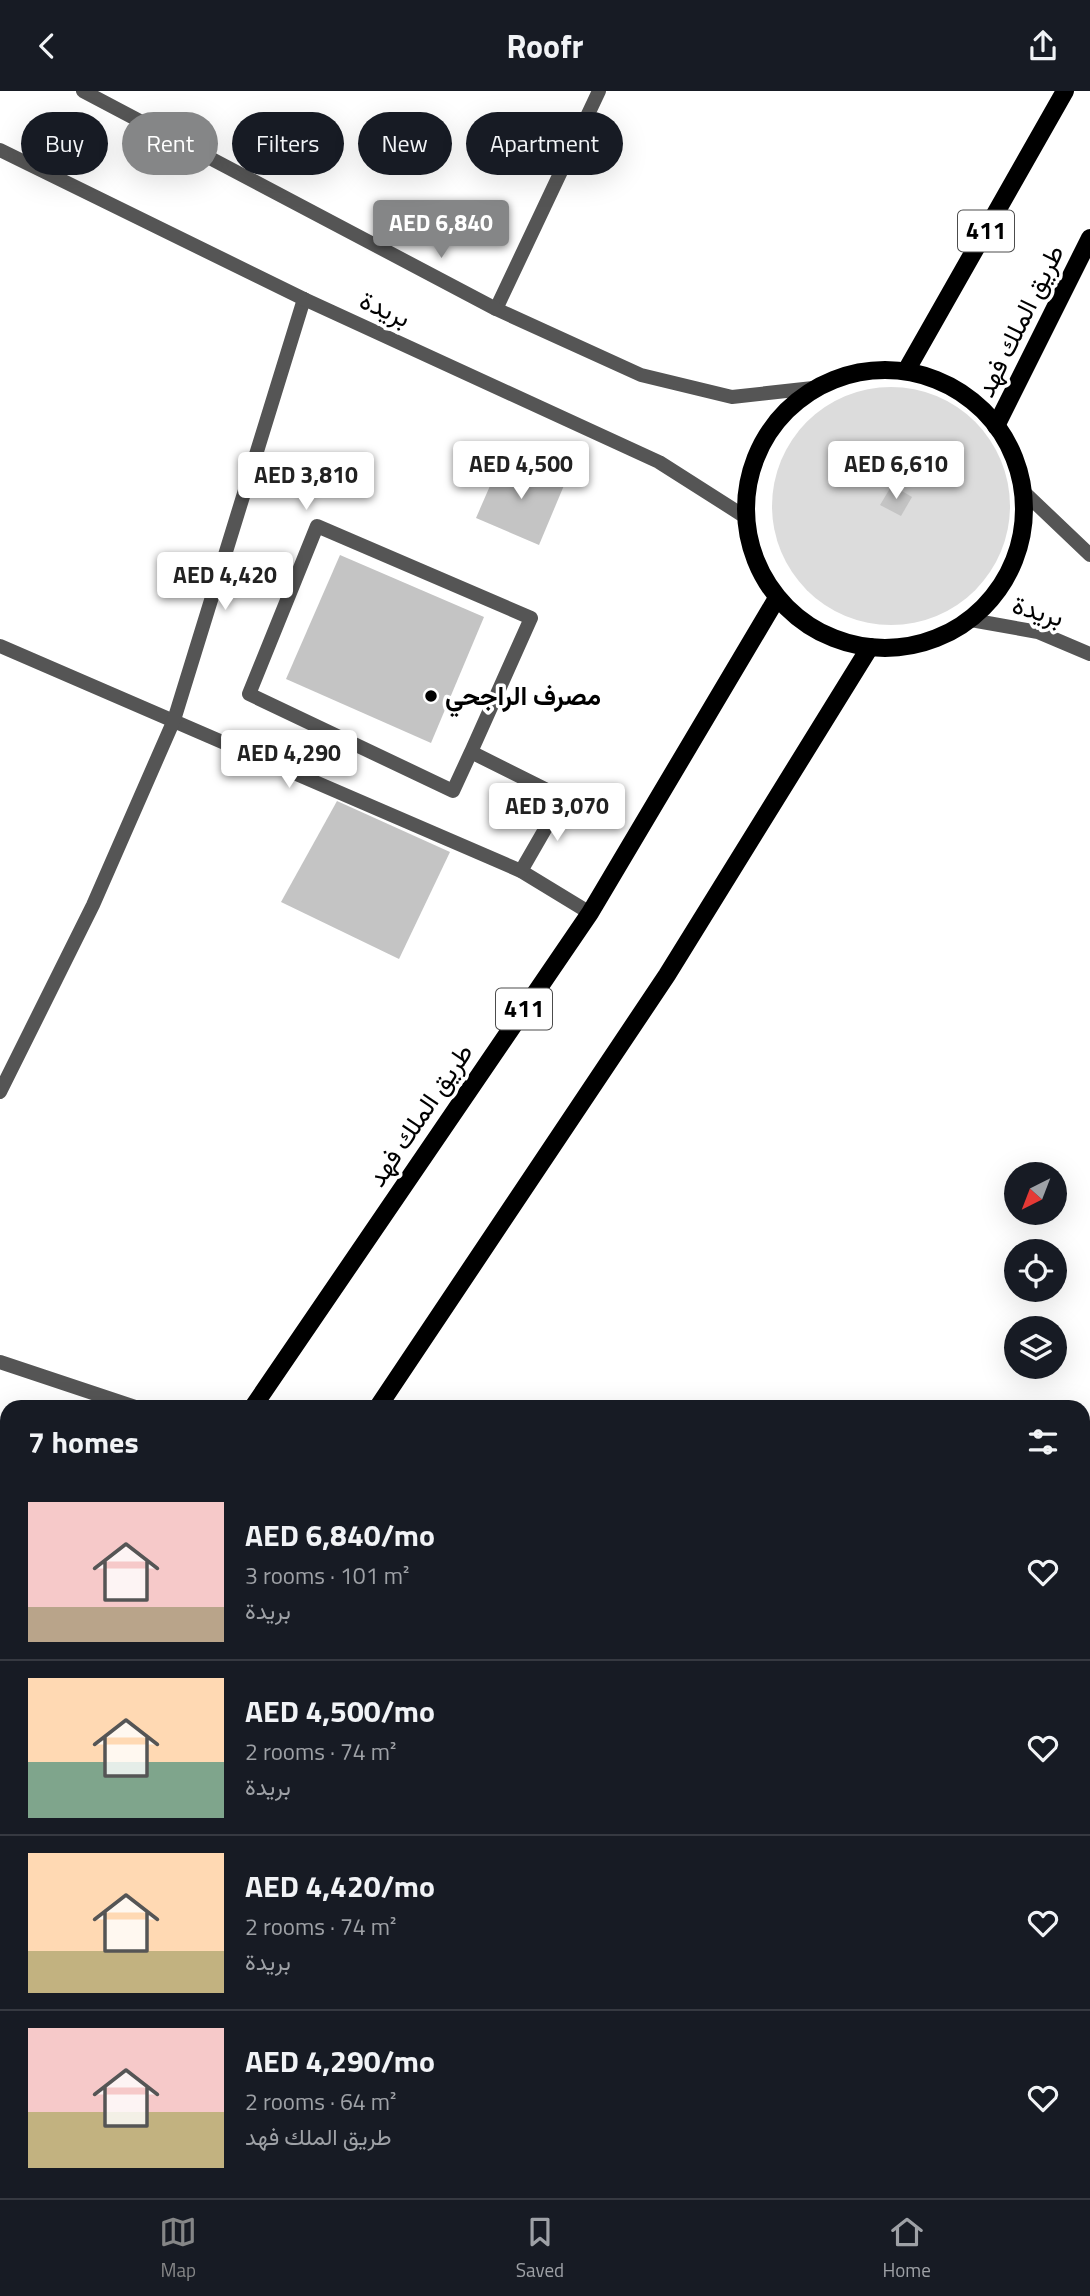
<!DOCTYPE html>
<html lang="en">
<head>
<meta charset="utf-8">
<style>
	body { margin:0; font-family:"Titillium Web",Vazirmatn,sans-serif; background:#242831; color:#f1f3f6; height:100vh; display:flex; flex-direction:column; font-size:26px; white-space:nowrap }
	* { box-sizing:border-box; margin:0 }
	p { font-size:23px; color:#9ea1a6 }
	.icon { flex:none; width:38px; height:38px; fill:none; stroke:currentColor; stroke-width:2; stroke-linecap:round; stroke-linejoin:round }
	.map { position:relative; flex:1; overflow:hidden }
	.panel { position:absolute; left:0px; top:1309px; width:1090px; height:798px; display:flex; flex-direction:column; background:#171b24; border-radius:21px 21px 0 0; box-shadow:0 7px 28px #0002 }
	.panel>* { flex:none }
	.guide { position:absolute; left:21px; top:21px; width:700px; height:63px; display:flex; gap:14px }
	.needle { width:46px; rotate:222deg }
	.controls { position:absolute; left:1004px; top:1071px; display:grid; gap:14px }
	.controls a { display:grid; place-items:center; width:63px; height:63px; border-radius:50%; background:#171b24; box-shadow:0 7px 28px #0002; font-size:35px }
	.price { position:absolute; translate:-50% -60px; padding:0 16px; border-radius:7px; background:#fff; color:#222; font-size:23px; line-height:46px; filter:drop-shadow(0 2px 4px #0008) }
	.price::after { content:''; position:absolute; left:50%; top:42px; width:21px; height:16px; margin-left:-10px; background:inherit; clip-path:polygon(0 0,100% 0,50% 100%) }
	.price.active { background:#858687; color:#fff }
	ul { padding:0; list-style:none }
	li { display:flex; align-items:center; gap:21px; height:175px; padding:0 28px }
	li+li { border-top:2px solid #363941 }
	li span { display:grid; place-items:center; flex:none; width:196px; height:140px; border-radius:0px; color:#555 }
	li>.icon { margin-inline-start:auto }
	span .icon { width:84px; height:84px; fill:#fffc; stroke-width:1 }
	li b { font-size:30px }
	h2 { display:flex; justify-content:space-between; align-items:center; height:84px; padding:0 28px; font-size:30px }
	.tag { padding:0 24px; border-radius:32px; background:#171b24; box-shadow:0 7px 28px #0002; font-size:24px; line-height:63px }
	.tag.active { background:#858687; color:#fff }
	header { display:flex; justify-content:space-between; align-items:center; height:91px; padding:0 28px; background:#171b24; font-size:32px; font-weight:700 }
	.tabs { display:flex; justify-content:space-around; align-items:center; height:98px; border-top:2px solid #363941; background:#171b24; font-size:19px; color:#9ea1a6 }
	.tabs a { display:grid; justify-items:center; gap:4px }
	.tabs .active { color:#858687 }
	.map>svg:first-child { display:block }
</style>
</head>
<body>
<header><svg class="icon" aria-label="back" viewBox="0 0 24 24"><path d="M15 5l-7 7 7 7"/></svg>Roofr<svg class="icon" aria-label="share" viewBox="0 0 24 24"><path d="M12 15V3M7 8l5-5 5 5M5 13v7h14v-7"/></svg></header>
<div class="map">
<svg width="1090" height="2107" viewBox="0 0 1090 2107">
	<rect width="100%" height="100%" fill="#fff"/>
	<!-- green -->
	<circle fill="#dcdcdc" cx="891" cy="415" r="119"/>
	<!-- building -->
	<g fill="#c4c4c4">
		<polygon points="503,365 565,392 539,454 476,427"/>
		<polygon points="892,394 912,406 901,425 880,414"/>
		<polygon points="340,464 484,526 431,652 286,588"/>
		<polygon points="337,710 450,761 399,868 281,811"/>
	</g>
	<g fill="none" stroke-linecap="round" stroke-linejoin="round">
		<!-- minor -->
		<g stroke="#555" stroke-width="14">
			<polyline points="496,218 599,0"/>
			<polyline points="0,555 521,780 590,822"/>
			<polyline points="471,661 453,700 249,603 317,435 531,527 471,661 563,707 521,780"/>
			<polyline points="0,1001 93,814 174,629 304,208"/>
			<polyline points="0,1271 135,1316"/>
			<polyline points="0,1635 7,1638"/>
			<polyline points="1083,1884 1090,1871"/>
			<polyline points="1083,2097 1090,2101"/>
			<polyline points="964,2107 968,2100"/>
		</g>
		<!-- tertiary -->
		<g stroke="#555" stroke-width="14">
			<polyline points="83,0 496,218 641,284 732,306 813,297"/>
			<polyline points="0,59 304,208 659,371 747,427"/>
			<polyline points="1025,402 1090,464"/>
			<polyline points="971,529 1038,541 1090,563"/>
		</g>
		<!-- primary -->
		<g stroke="#000" stroke-width="18">
			<circle cx="885" cy="418" r="139"/>
			<polyline points="906,280 1065,0"/>
			<polyline points="996,335 1090,147"/>
			<polyline points="253,1316 590,822 777,507"/>
			<polyline points="378,1316 667,884 870,556"/>
			<polyline points="0,1663 7,1654"/>
			<polyline points="0,1834 7,1825"/>
		</g>
	</g>
	<!-- markers -->
	<circle fill="#000" stroke="#fff" stroke-width="2.5" cx="431" cy="605" r="7"/>
	<g text-anchor="middle" stroke-width="7" stroke-linejoin="round" paint-order="stroke">
		<!-- shield labels -->
		<g fill="#fff" stroke="#4c4c4c" stroke-width="2">
			<rect x="958" y="119.5" width="56" height="41" rx="5"/>
			<rect x="496" y="897.5" width="56" height="41" rx="5"/>
		</g>
		<g font-size="24" font-weight="bold" fill="#000">
			<text x="986" y="148">411</text>
			<text x="524" y="926">411</text>
		</g>
		<!-- street labels -->
		<g font-size="26" fill="#000" stroke="#fff">
			<text transform="translate(385 218) rotate(24)" y="9">بريدة</text>
			<text transform="translate(1020 230) rotate(-64)" y="9">طريق الملك فهد</text>
			<text transform="translate(1038 520) rotate(16)" y="9">بريدة</text>
			<text transform="translate(420 1024) rotate(-56)" y="9">طريق الملك فهد</text>
		</g>
		<!-- poi labels -->
		<g font-size="26" font-weight="bold" fill="#000" stroke="#fff" text-anchor="start">
			<text x="445" y="614">مصرف الراجحي</text>
		</g>
	</g>
</svg>
<div class="controls">
<a><svg class="needle" viewBox="-14 -14 28 28"><path d="M0-13l5 13h-10z" fill="#e53935"/><path d="M0 13l5-13h-10z" fill="#9ea1a6"/></svg></a>
<a><svg class="icon" aria-label="locate" viewBox="0 0 24 24"><circle cx="12" cy="12" r="6"/><path d="M12 2v4M12 18v4M2 12h4M18 12h4"/></svg></a>
<a><svg class="icon" aria-label="layers" viewBox="0 0 24 24"><path d="M12 4l9 5-9 5-9-5zM3 14l9 5 9-5"/></svg></a>
</div>
<b class="price active" style="left:441px;top:169px">AED 6,840</b>
<b class="price" style="left:521px;top:410px">AED 4,500</b>
<b class="price" style="left:896px;top:410px">AED 6,610</b>
<b class="price" style="left:306px;top:421px">AED 3,810</b>
<b class="price" style="left:225px;top:521px">AED 4,420</b>
<b class="price" style="left:289px;top:699px">AED 4,290</b>
<b class="price" style="left:557px;top:752px">AED 3,070</b>
<div class="guide">
<a class="tag">Buy</a>
<a class="tag active">Rent</a>
<a class="tag">Filters</a>
<a class="tag">New</a>
<a class="tag">Apartment</a>
</div>
<section class="panel">
<h2>7 homes<svg class="icon" aria-label="filters" viewBox="0 0 24 24"><path d="M4 7h16M4 17h16"/><circle cx="9" cy="7" r="2"/><circle cx="15" cy="17" r="2"/></svg></h2>
<ul>
<li><span style="background:linear-gradient(#f6c9c9 75%,#b9a48a 0)"><svg class="icon" aria-label="home" viewBox="0 0 24 24"><path d="M3 11l9-7 9 7M6 9v11h12V9"/></svg></span><div><b>AED 6,840/mo</b><p>3 rooms · 101 m²</p><p>بريدة</p></div><svg class="icon" aria-label="heart" viewBox="0 0 24 24"><path d="M12 20l-8-8c-3-5 5-10 8-4 3-6 11-1 8 4z"/></svg></li>
<li><span style="background:linear-gradient(#ffd9b3 60%,#7fa58c 0)"><svg class="icon" aria-label="home" viewBox="0 0 24 24"><path d="M3 11l9-7 9 7M6 9v11h12V9"/></svg></span><div><b>AED 4,500/mo</b><p>2 rooms · 74 m²</p><p>بريدة</p></div><svg class="icon" aria-label="heart" viewBox="0 0 24 24"><path d="M12 20l-8-8c-3-5 5-10 8-4 3-6 11-1 8 4z"/></svg></li>
<li><span style="background:linear-gradient(#ffd9b3 70%,#c2b280 0)"><svg class="icon" aria-label="home" viewBox="0 0 24 24"><path d="M3 11l9-7 9 7M6 9v11h12V9"/></svg></span><div><b>AED 4,420/mo</b><p>2 rooms · 74 m²</p><p>بريدة</p></div><svg class="icon" aria-label="heart" viewBox="0 0 24 24"><path d="M12 20l-8-8c-3-5 5-10 8-4 3-6 11-1 8 4z"/></svg></li>
<li><span style="background:linear-gradient(#f6c9c9 60%,#c2b280 0)"><svg class="icon" aria-label="home" viewBox="0 0 24 24"><path d="M3 11l9-7 9 7M6 9v11h12V9"/></svg></span><div><b>AED 4,290/mo</b><p>2 rooms · 64 m²</p><p>طريق الملك فهد</p></div><svg class="icon" aria-label="heart" viewBox="0 0 24 24"><path d="M12 20l-8-8c-3-5 5-10 8-4 3-6 11-1 8 4z"/></svg></li>
</ul>
</section>
</div>
<nav class="tabs">
<a class="active"><svg class="icon" aria-label="map" viewBox="0 0 24 24"><path d="M3 6l6-2 6 2 6-2v14l-6 2-6-2-6 2zM9 4v14M15 6v14"/></svg>Map</a>
<a><svg class="icon" aria-label="saved" viewBox="0 0 24 24"><path d="M7 4h10v16l-5-4-5 4z"/></svg>Saved</a>
<a><svg class="icon" aria-label="home" viewBox="0 0 24 24"><path d="M3 11l9-7 9 7M6 9v11h12V9"/></svg>Home</a>
</nav>
</body>
</html>
